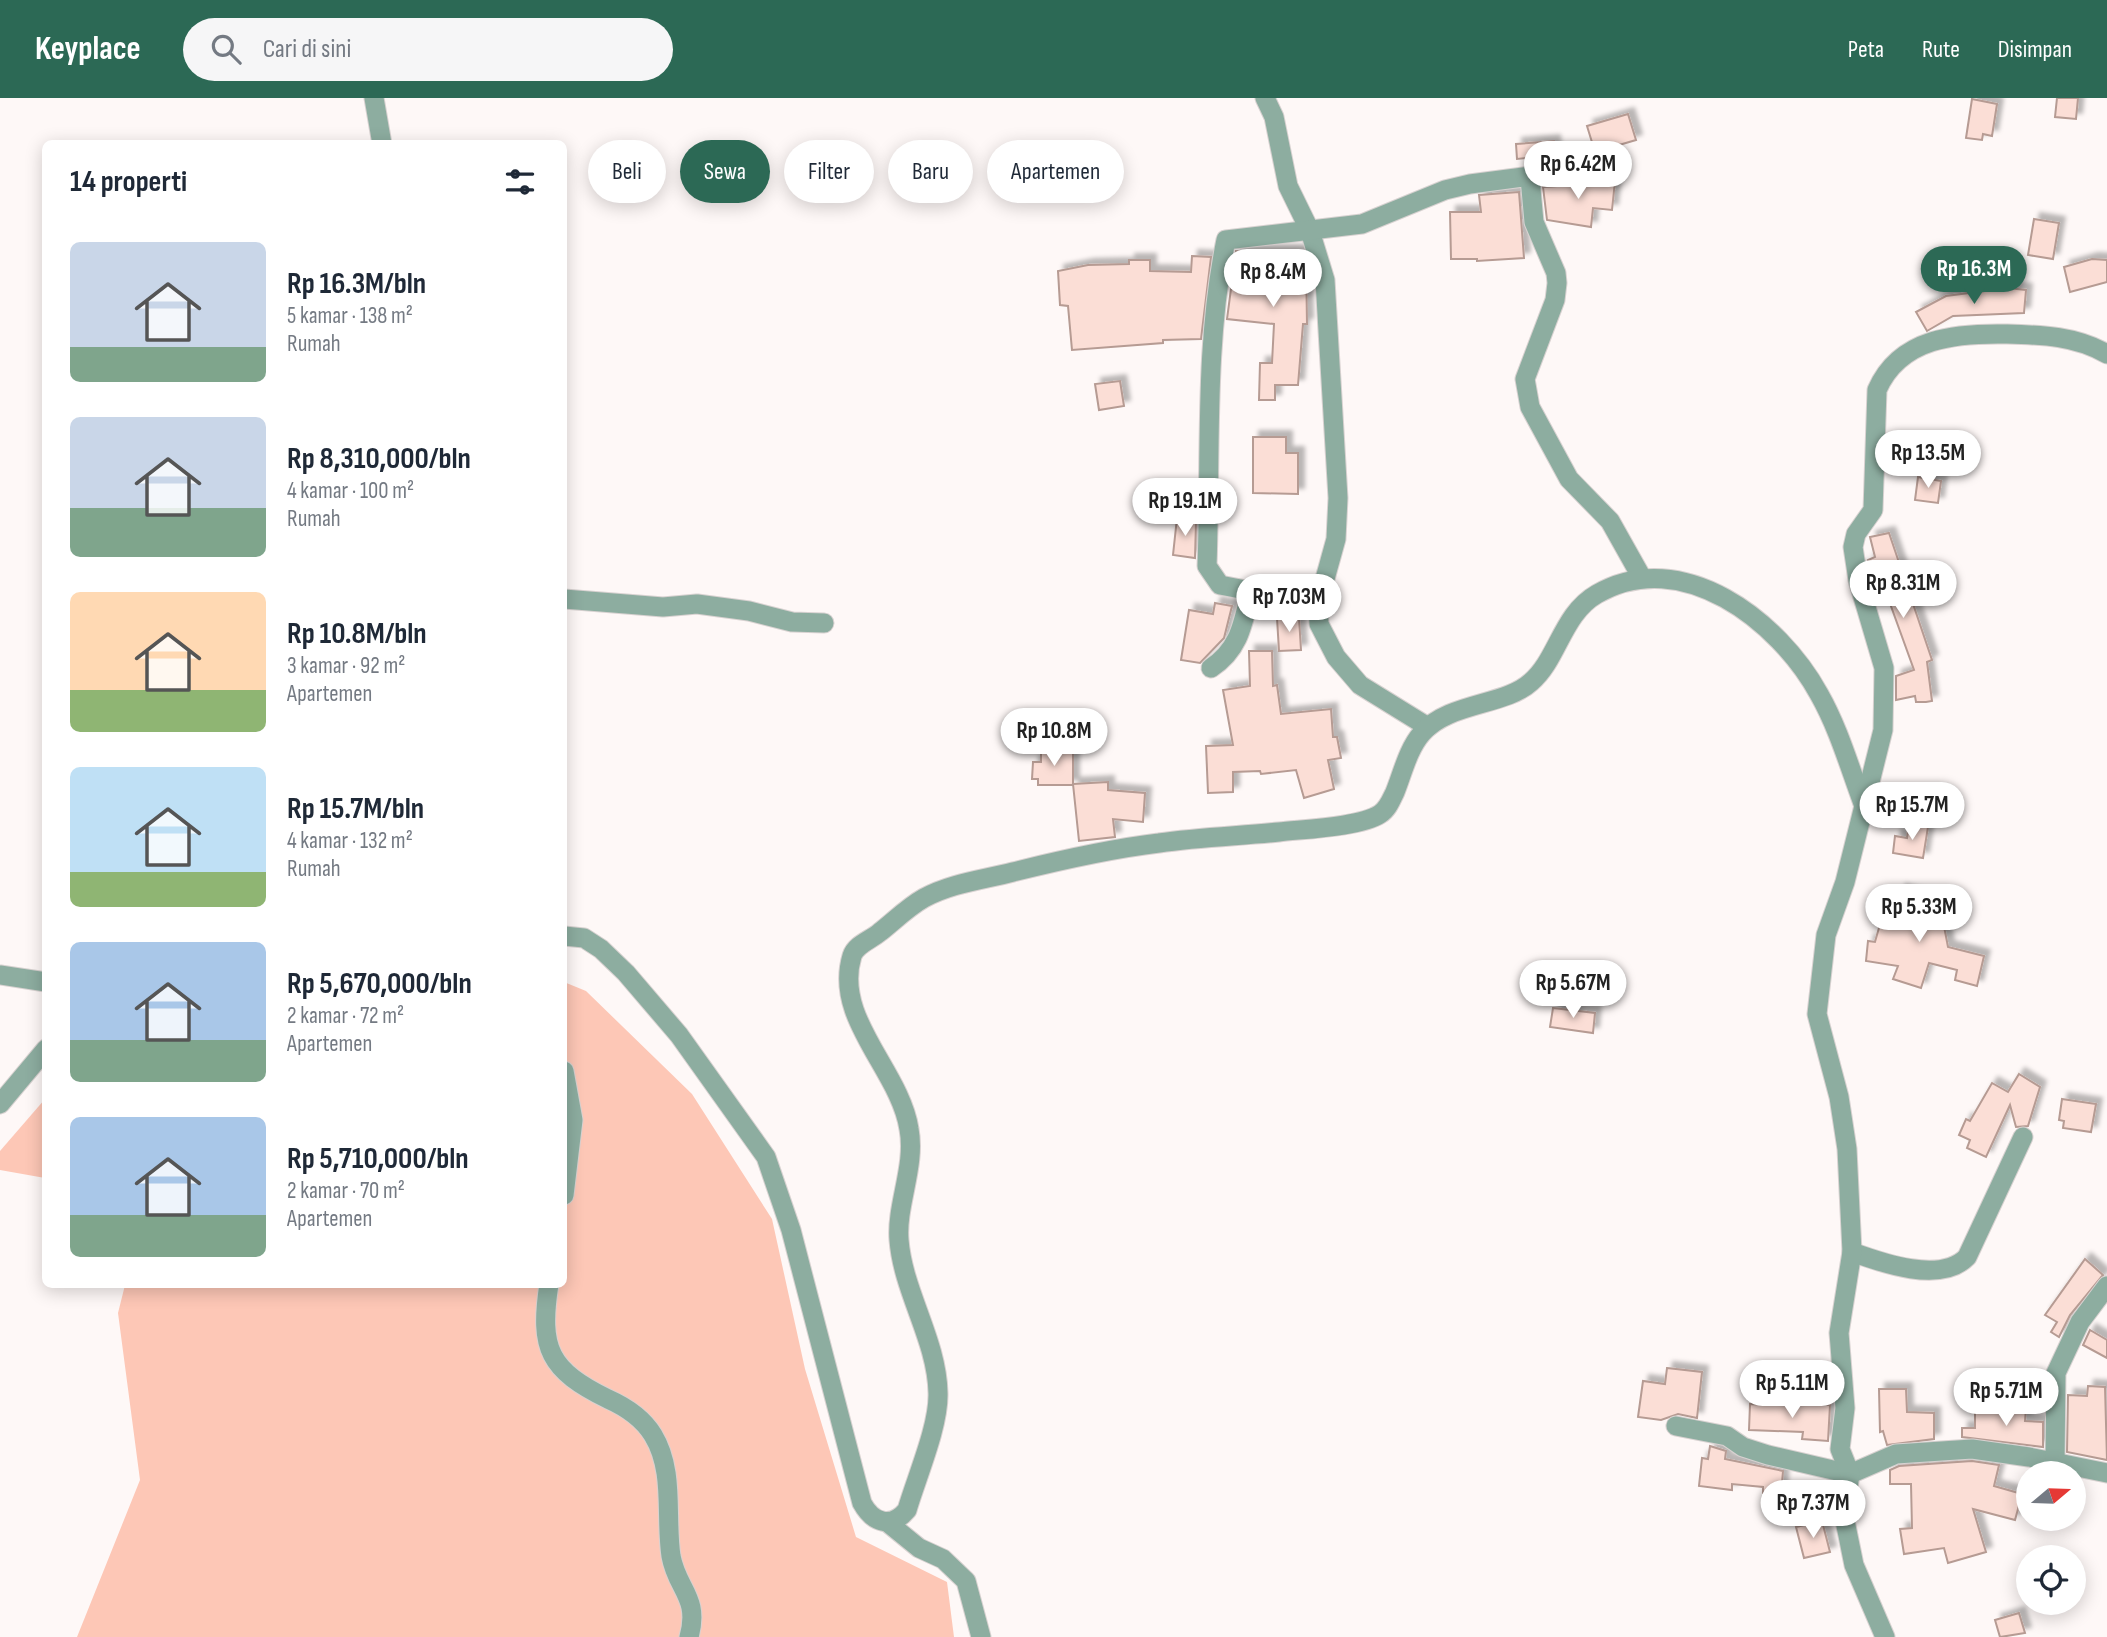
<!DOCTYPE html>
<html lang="id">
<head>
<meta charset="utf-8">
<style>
	body { margin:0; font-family:"Sofia Sans Condensed",sans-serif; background:#f6f6f7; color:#1f2937; height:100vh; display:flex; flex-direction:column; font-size:26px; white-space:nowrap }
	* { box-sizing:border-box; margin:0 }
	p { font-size:23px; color:#747a83 }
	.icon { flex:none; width:38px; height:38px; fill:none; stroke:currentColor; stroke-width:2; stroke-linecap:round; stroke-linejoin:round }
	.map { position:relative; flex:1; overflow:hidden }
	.panel { position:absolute; left:42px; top:42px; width:525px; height:1148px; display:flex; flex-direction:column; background:#fff; border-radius:10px; box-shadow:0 4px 18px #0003 }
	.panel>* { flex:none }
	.guide { position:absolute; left:588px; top:42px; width:665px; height:63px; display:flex; gap:14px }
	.needle { width:46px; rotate:71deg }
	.fabs { position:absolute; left:2016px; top:1363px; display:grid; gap:14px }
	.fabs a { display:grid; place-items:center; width:70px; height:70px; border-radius:50%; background:#fff; box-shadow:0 4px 18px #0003; font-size:35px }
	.price { position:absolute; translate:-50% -60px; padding:0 16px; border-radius:24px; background:#fff; color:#222; font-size:23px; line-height:46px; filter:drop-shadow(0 2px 4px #0008) }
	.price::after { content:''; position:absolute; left:50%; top:42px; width:21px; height:16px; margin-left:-10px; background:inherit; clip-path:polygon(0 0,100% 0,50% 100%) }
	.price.selected { background:#2c6955; color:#fff }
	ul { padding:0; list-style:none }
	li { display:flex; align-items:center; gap:21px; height:175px; padding:0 28px }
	li span { display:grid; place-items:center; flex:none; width:196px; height:140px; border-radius:10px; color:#555 }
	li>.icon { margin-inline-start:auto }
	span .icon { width:84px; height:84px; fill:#fffc; stroke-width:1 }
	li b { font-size:30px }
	h2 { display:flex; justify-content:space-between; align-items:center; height:84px; padding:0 28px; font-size:30px }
	.chip { padding:0 24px; border-radius:32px; background:#fff; box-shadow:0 4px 18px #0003; font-size:24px; line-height:63px }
	.chip.selected { background:#2c6955; color:#fff }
	header { display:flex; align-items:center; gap:42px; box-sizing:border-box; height:98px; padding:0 35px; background:#2c6955; color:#fff }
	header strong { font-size:33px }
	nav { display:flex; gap:38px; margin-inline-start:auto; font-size:24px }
	.search { width:490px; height:63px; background:#f6f6f7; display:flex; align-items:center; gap:18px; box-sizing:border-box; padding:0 24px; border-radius:38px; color:#747a83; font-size:26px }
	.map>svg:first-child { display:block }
</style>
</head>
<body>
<header>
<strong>Keyplace</strong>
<div class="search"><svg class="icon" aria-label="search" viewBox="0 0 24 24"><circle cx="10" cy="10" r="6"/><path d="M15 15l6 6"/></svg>Cari di sini</div>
<nav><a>Peta</a><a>Rute</a><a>Disimpan</a></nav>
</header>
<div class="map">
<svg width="2107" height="1539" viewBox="0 0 2107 1539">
	<defs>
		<filter id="shadow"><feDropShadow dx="6" dy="-6" stdDeviation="2" flood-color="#0004"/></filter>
	</defs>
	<rect width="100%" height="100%" fill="#fef8f7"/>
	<!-- green -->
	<g fill="#fdc7b6">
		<polygon points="564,884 586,893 692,996 772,1121 805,1271 856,1439 947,1484 954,1539 77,1539 140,1382 118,1215 125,1187 564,1186"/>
		<polygon points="45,1001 45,1080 0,1072 0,1053"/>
	</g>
	<!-- building -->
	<g fill="#fbded6" stroke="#b69b93" stroke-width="2" filter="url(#shadow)">
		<polygon points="2057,0 2078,0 2076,21 2055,19"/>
		<polygon points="1972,1 1997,6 1992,38 1983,36 1982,42 1966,40"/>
		<polygon points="1628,16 1636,42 1595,54 1587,28"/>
		<polygon points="1554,43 1556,62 1527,66 1526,60 1517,61 1516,46"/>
		<polygon points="1592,81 1615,83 1612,112 1593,110 1591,129 1547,122 1543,89 1585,86"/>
		<polygon points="1519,94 1524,160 1477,163 1477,161 1451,161 1450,114 1481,114 1479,97"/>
		<polygon points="2034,121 2059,125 2053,161 2028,157"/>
		<polygon points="1236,153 1303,153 1306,163 1307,226 1303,226 1298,287 1275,287 1275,302 1259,302 1260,265 1272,265 1274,226 1227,221"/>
		<polygon points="1192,158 1211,159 1201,241 1163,242 1163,245 1072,252 1068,208 1060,207 1058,173 1088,167 1129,166 1129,162 1150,162 1150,173 1191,174"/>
		<polygon points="2092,161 2107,162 2107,184 2070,194 2064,169"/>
		<polygon points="2008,190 2026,192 2024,215 1953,218 1927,233 1916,214 1946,198"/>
		<polygon points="1120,283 1124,308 1099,312 1095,286"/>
		<polygon points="1253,339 1286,339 1286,355 1298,355 1298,396 1253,395"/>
		<polygon points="1918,379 1941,383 1938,405 1915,402"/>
		<polygon points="1177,420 1196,423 1195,460 1173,457"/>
		<polygon points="1889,435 1932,562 1927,564 1932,603 1926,604 1916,604 1915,598 1896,602 1896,578 1914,572 1888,500 1885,501 1868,462 1875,459 1870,439"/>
		<polygon points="1215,505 1232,508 1224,540 1200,565 1181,562 1189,512 1213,516"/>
		<polygon points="1277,520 1299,520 1301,552 1279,553"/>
		<polygon points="1249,553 1272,553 1273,588 1277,587 1281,616 1331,611 1333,639 1337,639 1341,660 1328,662 1334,691 1304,700 1296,672 1261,676 1260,673 1233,674 1233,694 1208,695 1206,648 1233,647 1223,592 1250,588"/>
		<polygon points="1041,652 1073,653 1073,687 1038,687 1038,681 1032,681 1033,664 1041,664"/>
		<polygon points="1108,684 1108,692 1145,695 1143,724 1113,721 1115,739 1079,743 1073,686"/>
		<polygon points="1909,726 1928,729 1923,760 1893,755 1895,738 1907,740"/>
		<polygon points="1900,792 1925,799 1920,817 1942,818 1948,849 1984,858 1977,888 1955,882 1957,872 1929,865 1921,890 1893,881 1898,868 1866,863 1868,843 1875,844 1886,805 1896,808"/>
		<polygon points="1553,910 1595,915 1593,935 1550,929"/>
		<polygon points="2019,976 2040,989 2028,1028 2016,1029 2010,1007 1986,1059 1967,1050 1970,1042 1959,1037 1966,1021 1970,1023 1992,985 2008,994"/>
		<polygon points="2062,1001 2096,1006 2091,1034 2063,1030 2064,1023 2059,1022"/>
		<polygon points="2085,1161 2103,1177 2070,1217 2059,1239 2051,1234 2057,1224 2045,1217"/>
		<polygon points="2090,1232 2107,1242 2107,1260 2083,1247"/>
		<polygon points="1667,1270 1702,1274 1697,1320 1678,1316 1661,1322 1638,1319 1643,1283 1665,1286"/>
		<polygon points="2088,1288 2105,1289 2107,1362 2067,1354 2068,1297 2087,1298"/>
		<polygon points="1879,1291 1906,1291 1907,1314 1934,1315 1934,1341 1887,1347 1883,1333 1880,1334"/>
		<polygon points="1750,1306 1830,1307 1828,1343 1802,1341 1803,1334 1749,1332"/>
		<polygon points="2003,1309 2026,1310 2025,1323 2043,1324 2043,1349 1962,1339 1962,1330 1975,1330 1975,1314 2003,1314"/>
		<polygon points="1710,1348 1726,1353 1725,1361 1783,1373 1781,1397 1763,1395 1763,1389 1732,1386 1732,1392 1699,1388 1702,1360 1708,1361"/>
		<polygon points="1972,1363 1999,1367 1994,1388 2022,1396 2015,1422 1973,1411 1986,1454 1948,1465 1944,1450 1904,1456 1900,1431 1912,1430 1911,1386 1890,1386 1890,1372 1899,1368"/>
		<polygon points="1822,1423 1830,1454 1804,1460 1796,1429"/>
		<polygon points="2019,1515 2025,1535 2000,1539 1995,1522"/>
	</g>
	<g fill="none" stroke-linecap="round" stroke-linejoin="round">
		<defs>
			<g id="street">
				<polyline points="374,0 382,46"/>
				<polyline points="1265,0 1274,19 1288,88 1310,133 1325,182 1338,400 1336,441 1318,506 1319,526 1336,559 1360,587 1428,629"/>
				<polyline points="1530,80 1534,124 1556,175 1557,185 1555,202 1525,281 1530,309 1569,381 1610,423 1642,480"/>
				<polyline points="564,501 663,509 697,506 749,513 792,524 824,525"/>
				<path d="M1318,506L1220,487L1207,468C1211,360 1204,248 1226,142L1362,126L1445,92L1470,86L1585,71"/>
				<path d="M1211,570C1240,551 1243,525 1251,492"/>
				<path d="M564,838L584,840L601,851L626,875L679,937L766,1059L791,1132L862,1405C873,1425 891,1431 907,1412C917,1378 939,1328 938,1295C937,1242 903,1194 899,1142C896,1107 916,1068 909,1031C900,972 833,921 852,858C856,846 871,842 880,834C894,823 908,809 924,800C952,785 982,782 1013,774C1061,762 1109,751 1159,745C1199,739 1239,738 1279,734C1304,731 1360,729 1380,716C1388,711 1391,702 1395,694C1403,674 1408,651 1422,635C1449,604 1505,608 1531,584C1558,561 1562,516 1597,496C1682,447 1779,523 1819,596C1839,631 1850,671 1864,708"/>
				<polyline points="0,877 46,884"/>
				<polyline points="564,973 573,1022 564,1097"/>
				<polyline points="0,1006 46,951"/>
				<path d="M1852,1154C1882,1165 1941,1186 1967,1159L2023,1039"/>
				<path d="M549,1186C539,1251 549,1272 608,1301C626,1309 642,1319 653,1337C675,1373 665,1418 671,1458C677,1492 700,1499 689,1539"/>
				<polyline points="1676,1328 1727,1338 1743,1349 1768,1357 1850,1376 1896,1356 1972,1351 2029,1359 2107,1375"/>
				<polyline points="2055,1364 2056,1275 2080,1224 2107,1188"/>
				<polyline points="887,1424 919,1450 943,1461 966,1483 981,1539"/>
				<path d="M1885,1539L1854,1467L1844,1418L1850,1376L1840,1351L1845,1310L1839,1235L1852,1154L1847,1051L1839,999L1817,916L1826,837L1845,784L1883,632L1884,570L1858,482L1853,449L1856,436L1873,412L1877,292C1900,239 1957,235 2007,236C2043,237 2076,238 2107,256"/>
			</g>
		</defs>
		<!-- street casing -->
		<use href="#street" stroke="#d8d2d1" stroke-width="21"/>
		<!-- street -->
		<use href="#street" stroke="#8dada0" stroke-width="19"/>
	</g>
</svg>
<div class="fabs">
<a><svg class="needle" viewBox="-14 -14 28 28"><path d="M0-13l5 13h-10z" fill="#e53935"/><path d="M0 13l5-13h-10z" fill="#747a83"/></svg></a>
<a><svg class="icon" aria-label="locate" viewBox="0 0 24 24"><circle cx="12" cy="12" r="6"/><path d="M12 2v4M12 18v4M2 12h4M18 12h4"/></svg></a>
</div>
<b class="price" style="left:1578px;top:103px">Rp 6.42M</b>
<b class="price selected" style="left:1974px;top:208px">Rp 16.3M</b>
<b class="price" style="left:1273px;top:211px">Rp 8.4M</b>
<b class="price" style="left:1928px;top:392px">Rp 13.5M</b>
<b class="price" style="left:1185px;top:440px">Rp 19.1M</b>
<b class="price" style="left:1903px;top:522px">Rp 8.31M</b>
<b class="price" style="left:1289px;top:536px">Rp 7.03M</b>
<b class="price" style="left:1054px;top:670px">Rp 10.8M</b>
<b class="price" style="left:1912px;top:744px">Rp 15.7M</b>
<b class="price" style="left:1919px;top:846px">Rp 5.33M</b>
<b class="price" style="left:1573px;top:922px">Rp 5.67M</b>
<b class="price" style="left:1792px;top:1322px">Rp 5.11M</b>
<b class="price" style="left:2006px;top:1330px">Rp 5.71M</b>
<b class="price" style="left:1813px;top:1442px">Rp 7.37M</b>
<div class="guide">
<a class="chip">Beli</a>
<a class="chip selected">Sewa</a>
<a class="chip">Filter</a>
<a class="chip">Baru</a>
<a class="chip">Apartemen</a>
</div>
<section class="panel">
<h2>14 properti<svg class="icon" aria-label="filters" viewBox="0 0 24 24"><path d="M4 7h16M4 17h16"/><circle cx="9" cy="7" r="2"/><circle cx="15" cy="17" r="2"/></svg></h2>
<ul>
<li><span style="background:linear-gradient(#c9d6e8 75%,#7fa58c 0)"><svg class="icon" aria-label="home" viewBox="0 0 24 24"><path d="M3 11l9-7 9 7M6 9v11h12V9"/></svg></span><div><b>Rp 16.3M/bln</b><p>5 kamar · 138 m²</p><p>Rumah</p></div></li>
<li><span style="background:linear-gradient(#c9d6e8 65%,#7fa58c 0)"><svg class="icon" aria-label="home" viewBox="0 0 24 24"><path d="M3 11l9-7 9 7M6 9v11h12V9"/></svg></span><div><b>Rp 8,310,000/bln</b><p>4 kamar · 100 m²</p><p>Rumah</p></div></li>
<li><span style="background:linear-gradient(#ffd9b3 70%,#8fb573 0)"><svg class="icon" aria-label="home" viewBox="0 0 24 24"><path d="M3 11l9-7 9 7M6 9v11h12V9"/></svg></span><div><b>Rp 10.8M/bln</b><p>3 kamar · 92 m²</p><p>Apartemen</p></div></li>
<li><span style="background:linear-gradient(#bfe0f5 75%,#8fb573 0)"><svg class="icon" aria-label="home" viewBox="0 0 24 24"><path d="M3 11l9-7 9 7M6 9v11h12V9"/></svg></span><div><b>Rp 15.7M/bln</b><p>4 kamar · 132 m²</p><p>Rumah</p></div></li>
<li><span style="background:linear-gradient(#a9c7e8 70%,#7fa58c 0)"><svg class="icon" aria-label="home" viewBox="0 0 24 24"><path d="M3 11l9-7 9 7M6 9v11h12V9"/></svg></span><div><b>Rp 5,670,000/bln</b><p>2 kamar · 72 m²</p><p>Apartemen</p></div></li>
<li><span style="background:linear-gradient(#a9c7e8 70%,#7fa58c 0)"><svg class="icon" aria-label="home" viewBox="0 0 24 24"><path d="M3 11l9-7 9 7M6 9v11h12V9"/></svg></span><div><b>Rp 5,710,000/bln</b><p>2 kamar · 70 m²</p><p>Apartemen</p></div></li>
</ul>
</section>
</div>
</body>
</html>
